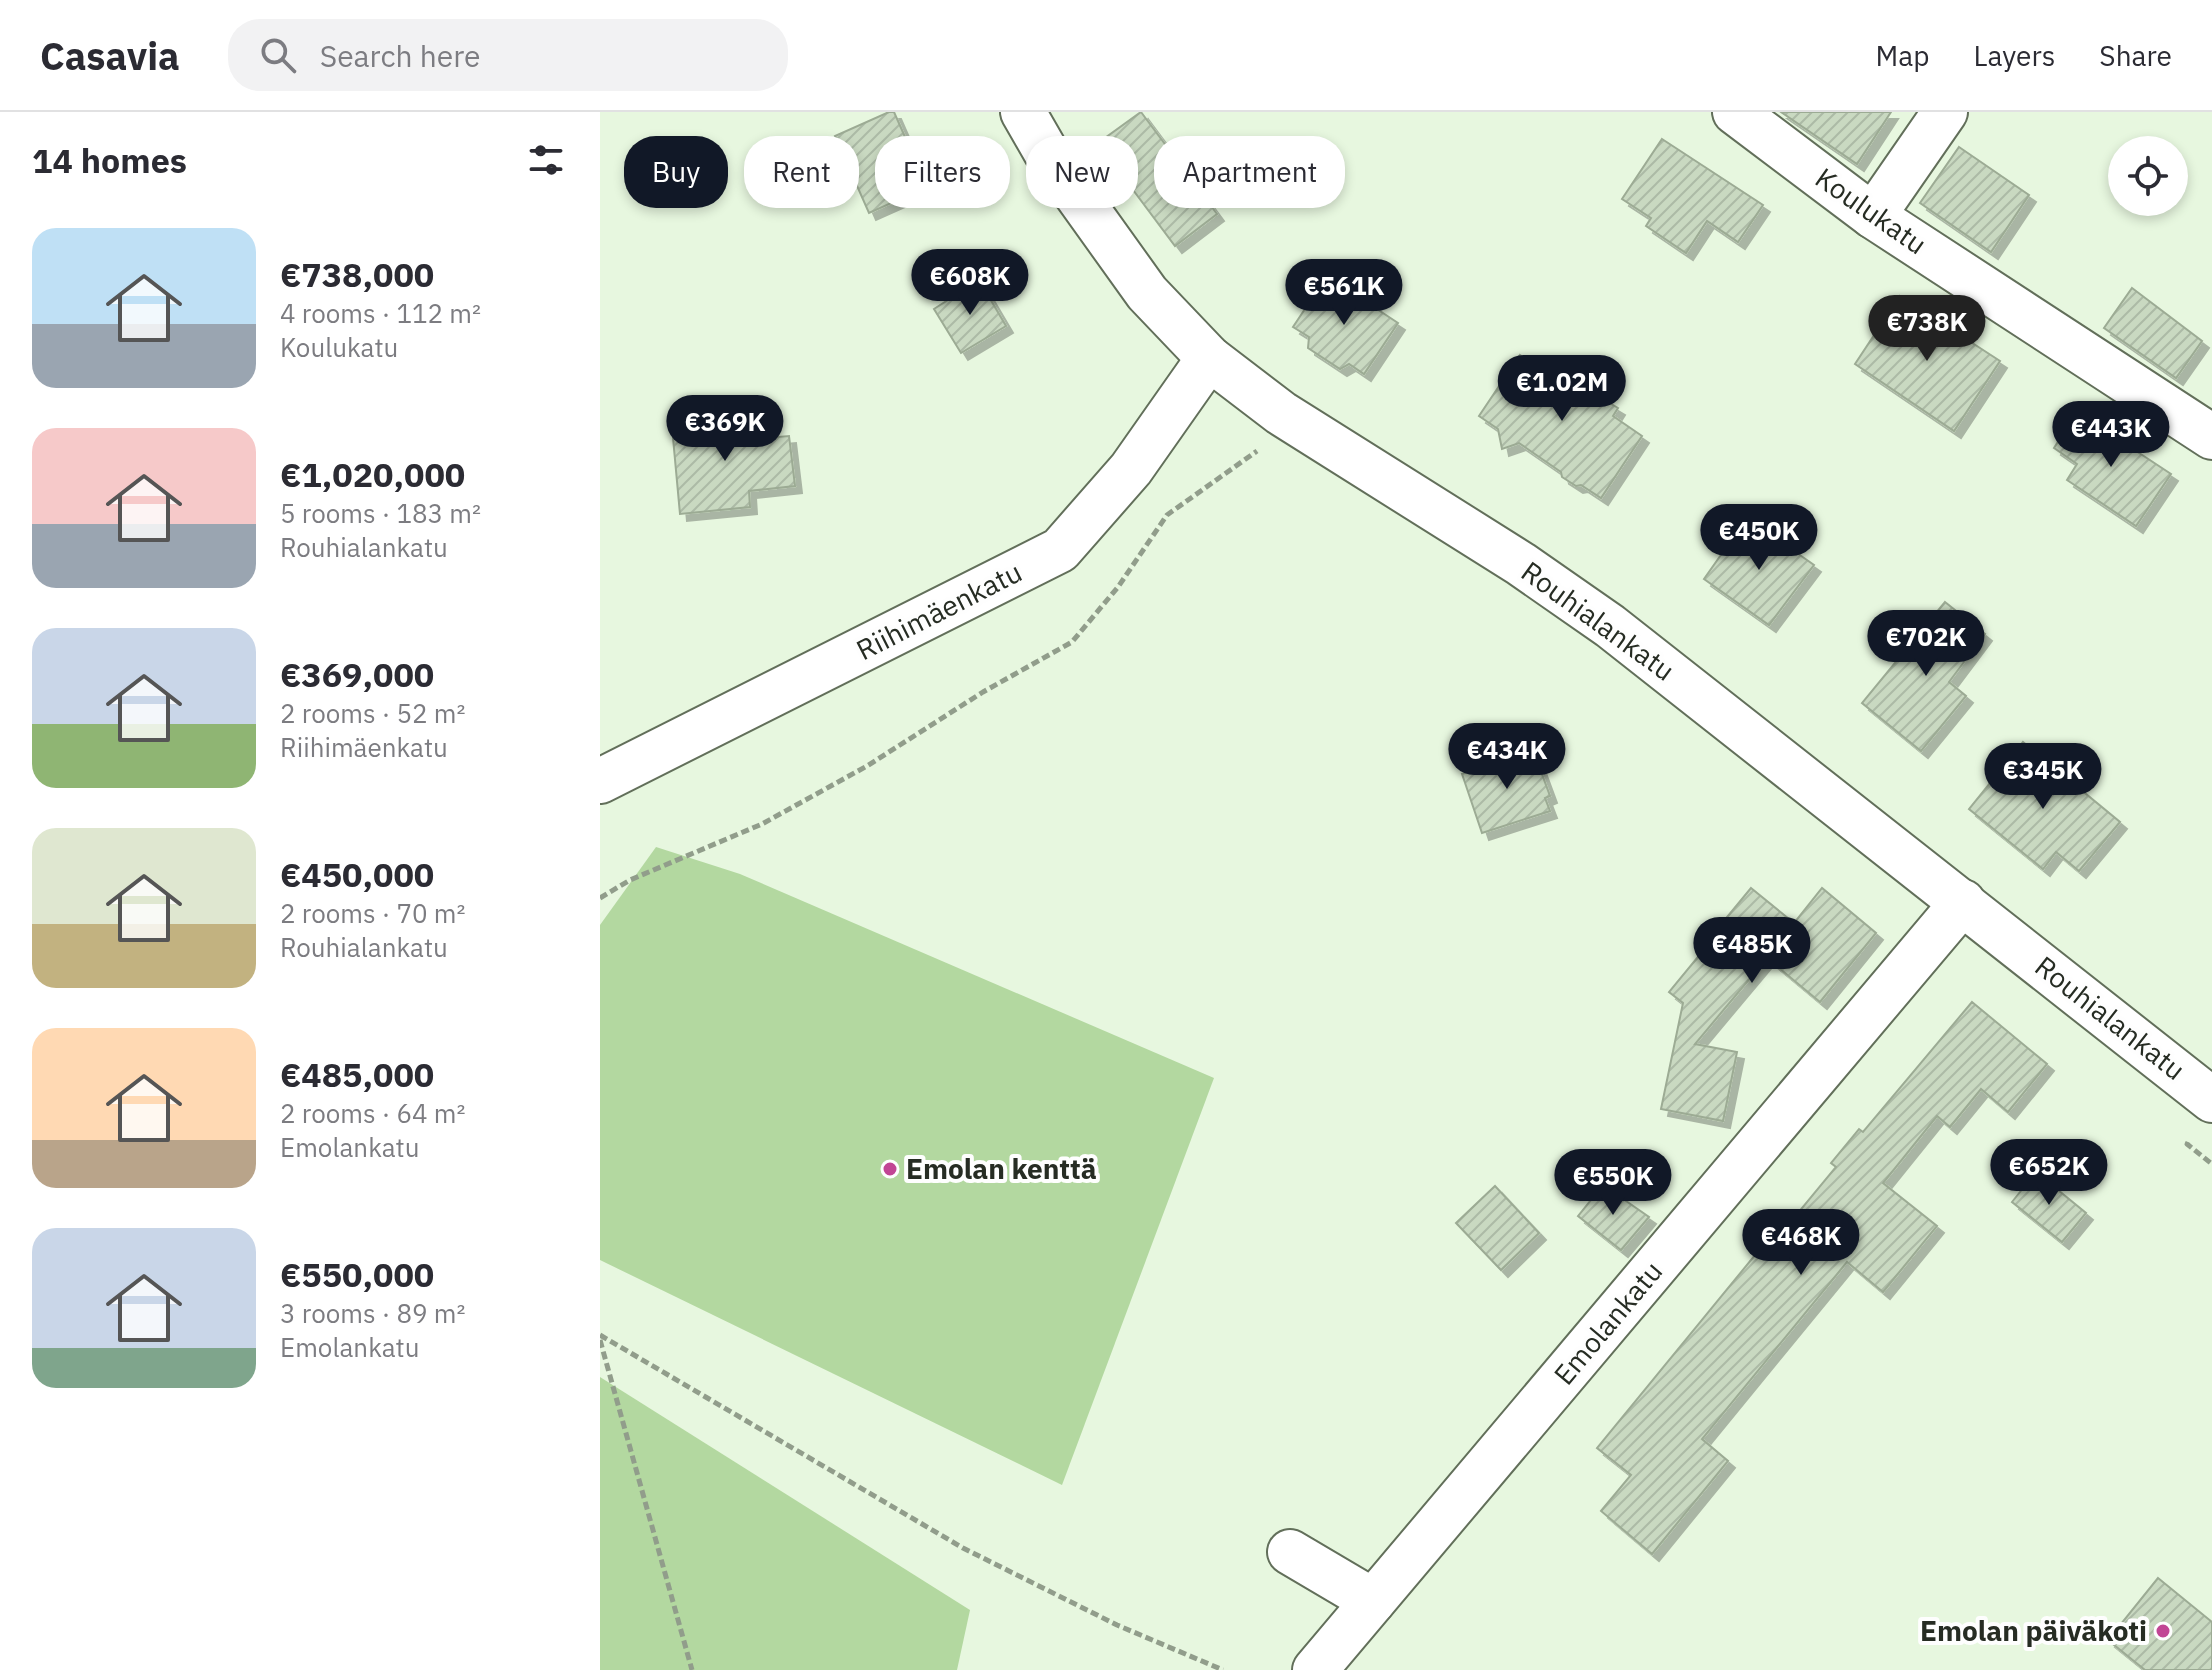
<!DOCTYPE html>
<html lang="en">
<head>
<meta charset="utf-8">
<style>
	body { margin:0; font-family:"IBM Plex Sans",sans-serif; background:#f2f2f3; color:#2b2b33; height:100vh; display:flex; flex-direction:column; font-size:30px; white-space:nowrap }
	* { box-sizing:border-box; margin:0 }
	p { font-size:26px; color:#7c7c81 }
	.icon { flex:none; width:44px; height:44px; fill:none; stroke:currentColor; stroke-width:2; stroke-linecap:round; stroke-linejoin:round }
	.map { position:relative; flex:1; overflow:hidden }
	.side { display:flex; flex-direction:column; background:#fff; width:600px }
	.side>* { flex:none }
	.hud { position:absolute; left:24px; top:24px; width:760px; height:72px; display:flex; gap:16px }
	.buttons { position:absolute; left:1508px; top:24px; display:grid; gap:16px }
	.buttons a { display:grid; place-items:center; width:80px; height:80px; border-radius:50%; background:#fff; box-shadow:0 4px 12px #0003; font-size:40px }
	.price { position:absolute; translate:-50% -68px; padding:0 18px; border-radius:28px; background:#111827; color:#fff; font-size:26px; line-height:52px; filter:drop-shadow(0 2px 4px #0008) }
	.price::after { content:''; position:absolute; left:50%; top:48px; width:24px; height:18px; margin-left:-12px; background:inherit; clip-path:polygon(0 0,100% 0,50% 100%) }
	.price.active { background:#222; color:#fff }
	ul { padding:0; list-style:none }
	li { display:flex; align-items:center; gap:24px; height:200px; padding:0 32px }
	li span { display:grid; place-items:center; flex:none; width:224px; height:160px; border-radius:24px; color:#555 }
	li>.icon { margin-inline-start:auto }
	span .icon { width:96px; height:96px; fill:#fffc; stroke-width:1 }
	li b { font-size:34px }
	h2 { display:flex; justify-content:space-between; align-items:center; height:96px; padding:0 32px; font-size:34px }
	.tag { padding:0 28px; border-radius:32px; background:#fff; box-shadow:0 4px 12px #0003; font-size:28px; line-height:72px }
	.tag.active { background:#111827; color:#fff }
	header { display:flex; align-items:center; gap:48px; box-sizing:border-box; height:112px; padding:0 40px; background:#fff; border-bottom:2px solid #e1e1e2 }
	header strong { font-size:38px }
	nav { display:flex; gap:44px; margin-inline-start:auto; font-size:28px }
	.search { width:560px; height:72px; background:#f2f2f3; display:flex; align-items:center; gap:20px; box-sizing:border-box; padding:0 28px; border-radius:32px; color:#7c7c81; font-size:30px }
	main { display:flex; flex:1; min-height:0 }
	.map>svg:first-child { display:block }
</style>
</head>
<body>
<header>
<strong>Casavia</strong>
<div class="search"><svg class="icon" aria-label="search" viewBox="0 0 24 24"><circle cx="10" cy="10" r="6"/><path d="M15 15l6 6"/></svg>Search here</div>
<nav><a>Map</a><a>Layers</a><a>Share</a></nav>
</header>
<main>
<section class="side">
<h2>14 homes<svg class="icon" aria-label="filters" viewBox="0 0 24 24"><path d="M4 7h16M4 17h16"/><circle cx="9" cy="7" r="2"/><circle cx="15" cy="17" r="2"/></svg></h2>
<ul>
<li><span style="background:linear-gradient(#bfe0f5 60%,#9aa5b1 0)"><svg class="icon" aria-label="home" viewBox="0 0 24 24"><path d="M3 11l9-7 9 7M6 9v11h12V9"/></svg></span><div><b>€738,000</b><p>4 rooms · 112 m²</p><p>Koulukatu</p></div></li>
<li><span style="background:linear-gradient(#f6c9c9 60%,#9aa5b1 0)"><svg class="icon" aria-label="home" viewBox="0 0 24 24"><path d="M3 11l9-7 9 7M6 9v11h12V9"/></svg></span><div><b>€1,020,000</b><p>5 rooms · 183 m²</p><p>Rouhialankatu</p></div></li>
<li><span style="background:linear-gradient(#c9d6e8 60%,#8fb573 0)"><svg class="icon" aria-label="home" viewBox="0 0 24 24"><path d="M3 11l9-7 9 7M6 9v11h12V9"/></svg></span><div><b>€369,000</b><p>2 rooms · 52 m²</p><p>Riihimäenkatu</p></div></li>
<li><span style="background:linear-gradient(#dfe7d0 60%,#c2b280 0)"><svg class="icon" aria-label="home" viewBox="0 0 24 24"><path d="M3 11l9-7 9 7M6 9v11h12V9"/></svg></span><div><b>€450,000</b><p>2 rooms · 70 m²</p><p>Rouhialankatu</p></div></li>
<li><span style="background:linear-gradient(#ffd9b3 70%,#b9a48a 0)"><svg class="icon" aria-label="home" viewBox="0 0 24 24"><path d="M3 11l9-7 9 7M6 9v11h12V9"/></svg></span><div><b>€485,000</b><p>2 rooms · 64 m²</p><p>Emolankatu</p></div></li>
<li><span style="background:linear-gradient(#c9d6e8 75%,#7fa58c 0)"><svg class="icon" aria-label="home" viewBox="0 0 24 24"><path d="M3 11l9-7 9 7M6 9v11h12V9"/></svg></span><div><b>€550,000</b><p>3 rooms · 89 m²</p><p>Emolankatu</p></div></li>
</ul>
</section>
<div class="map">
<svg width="1612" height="1558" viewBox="0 0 1612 1558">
	<defs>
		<pattern id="building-hatch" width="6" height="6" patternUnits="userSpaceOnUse" patternTransform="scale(2)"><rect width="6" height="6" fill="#c9d9c1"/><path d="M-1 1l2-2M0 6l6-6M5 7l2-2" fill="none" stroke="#acbaa6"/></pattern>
		<filter id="shadow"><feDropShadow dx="7" dy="7" stdDeviation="0" flood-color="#0004"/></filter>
	</defs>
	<rect width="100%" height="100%" fill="#e7f7df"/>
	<!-- grass -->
	<g fill="#b3d8a0">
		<polygon points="56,735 140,762 614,966 462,1373 0,1148 0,813"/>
		<polygon points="0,1265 370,1498 357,1558 0,1558"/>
	</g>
	<!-- building -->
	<g fill="url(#building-hatch)" stroke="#9cab94" stroke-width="2" filter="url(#shadow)">
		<polygon points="289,0 294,0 327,75 269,101 235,24"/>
		<polygon points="541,0 617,102 575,134 498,31"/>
		<polygon points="1181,0 1291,0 1257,52"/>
		<polygon points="1062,27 1163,93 1138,130 1107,109 1086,141 1046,114 1051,106 1022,87"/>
		<polygon points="1359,35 1429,83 1391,140 1320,91"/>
		<polygon points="727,164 798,211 764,262 749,252 740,257 708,236 709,225 693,215"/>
		<polygon points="379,168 406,214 361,241 334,197"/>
		<polygon points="1532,176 1602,229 1576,266 1504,216"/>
		<polygon points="1300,184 1400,249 1354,319 1255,252"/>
		<polygon points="920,243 946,260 950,252 965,262 970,254 1008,279 1003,287 1018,296 1013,304 1042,324 1001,386 981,373 976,374 962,365 961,360 919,331 902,337 898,317 879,304"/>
		<polygon points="132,298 134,313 142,312 144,328 189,324 195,374 149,379 150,395 80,402 71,304"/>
		<polygon points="1477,300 1571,362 1536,414 1467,368 1477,352 1454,336"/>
		<polygon points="1147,406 1214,453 1169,513 1104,467"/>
		<polygon points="1345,490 1385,522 1349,570 1366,584 1321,639 1262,591"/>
		<polygon points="1423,630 1520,710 1479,759 1456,740 1443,757 1369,697"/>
		<polygon points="933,638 950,684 945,686 950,699 882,721 862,662"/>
		<polygon points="1151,776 1194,811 1222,776 1276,821 1220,890 1167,846 1095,932 1137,940 1123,1009 1061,997 1083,891 1069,880 1125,812 1123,810"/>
		<polygon points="1372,890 1447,952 1408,1000 1381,977 1350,1015 1337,1004 1283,1071 1337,1114 1283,1180 1247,1150 1102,1327 1128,1349 1052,1442 1001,1399 1031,1363 997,1336 1160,1137 1165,1141 1236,1055 1231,1051 1259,1017 1263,1020"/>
		<polygon points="1436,1060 1486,1101 1462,1130 1412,1090"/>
		<polygon points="1003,1073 1049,1105 1021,1138 978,1104"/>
		<polygon points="895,1074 939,1121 901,1158 856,1111"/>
		<polygon points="1558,1466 1612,1510 1612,1558 1545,1558 1508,1528"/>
	</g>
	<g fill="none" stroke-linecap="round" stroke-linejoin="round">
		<defs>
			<g id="minor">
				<polyline points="423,0 446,40 547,181 609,246 681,301 921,452 1010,514 1612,988"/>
				<polyline points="1135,0 1273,104 1612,325"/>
				<polyline points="1273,104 1345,0"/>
				<polyline points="0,669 460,438 531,357 609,246"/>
				<polyline points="690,1440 773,1489"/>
				<polyline points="715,1558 1363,790"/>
			</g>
		</defs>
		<!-- minor casing -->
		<use href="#minor" stroke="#626f5a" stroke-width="48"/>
		<!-- path -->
		<g stroke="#919d8b" stroke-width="5" stroke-dasharray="8 4" stroke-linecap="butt">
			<polyline points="0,786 30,768 162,712 267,654 383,580 472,530 518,475 567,403 657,339"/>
			<polyline points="1588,1030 1587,1032 1612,1052"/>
			<polyline points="0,1223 363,1436 517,1513 623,1558"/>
			<polyline points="0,1228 92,1558"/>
		</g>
		<!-- minor -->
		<use href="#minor" stroke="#fff" stroke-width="44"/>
	</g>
	<!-- markers -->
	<g fill="#c14594" stroke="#fefefe" stroke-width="3">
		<circle cx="290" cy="1057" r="8"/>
		<circle cx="1563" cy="1519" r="8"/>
	</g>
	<g text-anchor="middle" stroke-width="8" stroke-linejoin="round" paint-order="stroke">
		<!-- street labels -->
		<g font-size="28" fill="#262c23" stroke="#fefefe">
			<text transform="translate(1271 99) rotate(35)" y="10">Koulukatu</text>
			<text transform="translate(339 499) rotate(-27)" y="10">Riihimäenkatu</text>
			<text transform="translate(998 509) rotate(36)" y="10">Rouhialankatu</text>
			<text transform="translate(1510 906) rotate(38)" y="10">Rouhialankatu</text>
			<text transform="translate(1008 1211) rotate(-50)" y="10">Emolankatu</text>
		</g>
		<!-- poi labels -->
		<g font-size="28" font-weight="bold" fill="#262c23" stroke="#fefefe" text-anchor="start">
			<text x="306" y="1067">Emolan kenttä</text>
			<text x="1547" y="1529" text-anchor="end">Emolan päiväkoti</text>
		</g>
	</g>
</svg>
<div class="buttons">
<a><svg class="icon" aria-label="locate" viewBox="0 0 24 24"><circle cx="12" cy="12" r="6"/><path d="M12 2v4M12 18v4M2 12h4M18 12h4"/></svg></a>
</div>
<b class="price" style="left:370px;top:205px">€608K</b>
<b class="price" style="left:744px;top:215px">€561K</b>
<b class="price active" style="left:1327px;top:251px">€738K</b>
<b class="price" style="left:962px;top:311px">€1.02M</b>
<b class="price" style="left:125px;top:351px">€369K</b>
<b class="price" style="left:1511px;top:357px">€443K</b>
<b class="price" style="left:1159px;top:460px">€450K</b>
<b class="price" style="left:1326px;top:566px">€702K</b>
<b class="price" style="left:907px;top:679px">€434K</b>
<b class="price" style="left:1443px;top:699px">€345K</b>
<b class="price" style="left:1152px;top:873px">€485K</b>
<b class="price" style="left:1449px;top:1095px">€652K</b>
<b class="price" style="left:1013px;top:1105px">€550K</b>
<b class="price" style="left:1201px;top:1165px">€468K</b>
<div class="hud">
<a class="tag active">Buy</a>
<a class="tag">Rent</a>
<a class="tag">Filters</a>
<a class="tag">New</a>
<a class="tag">Apartment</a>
</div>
</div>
</main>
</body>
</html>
